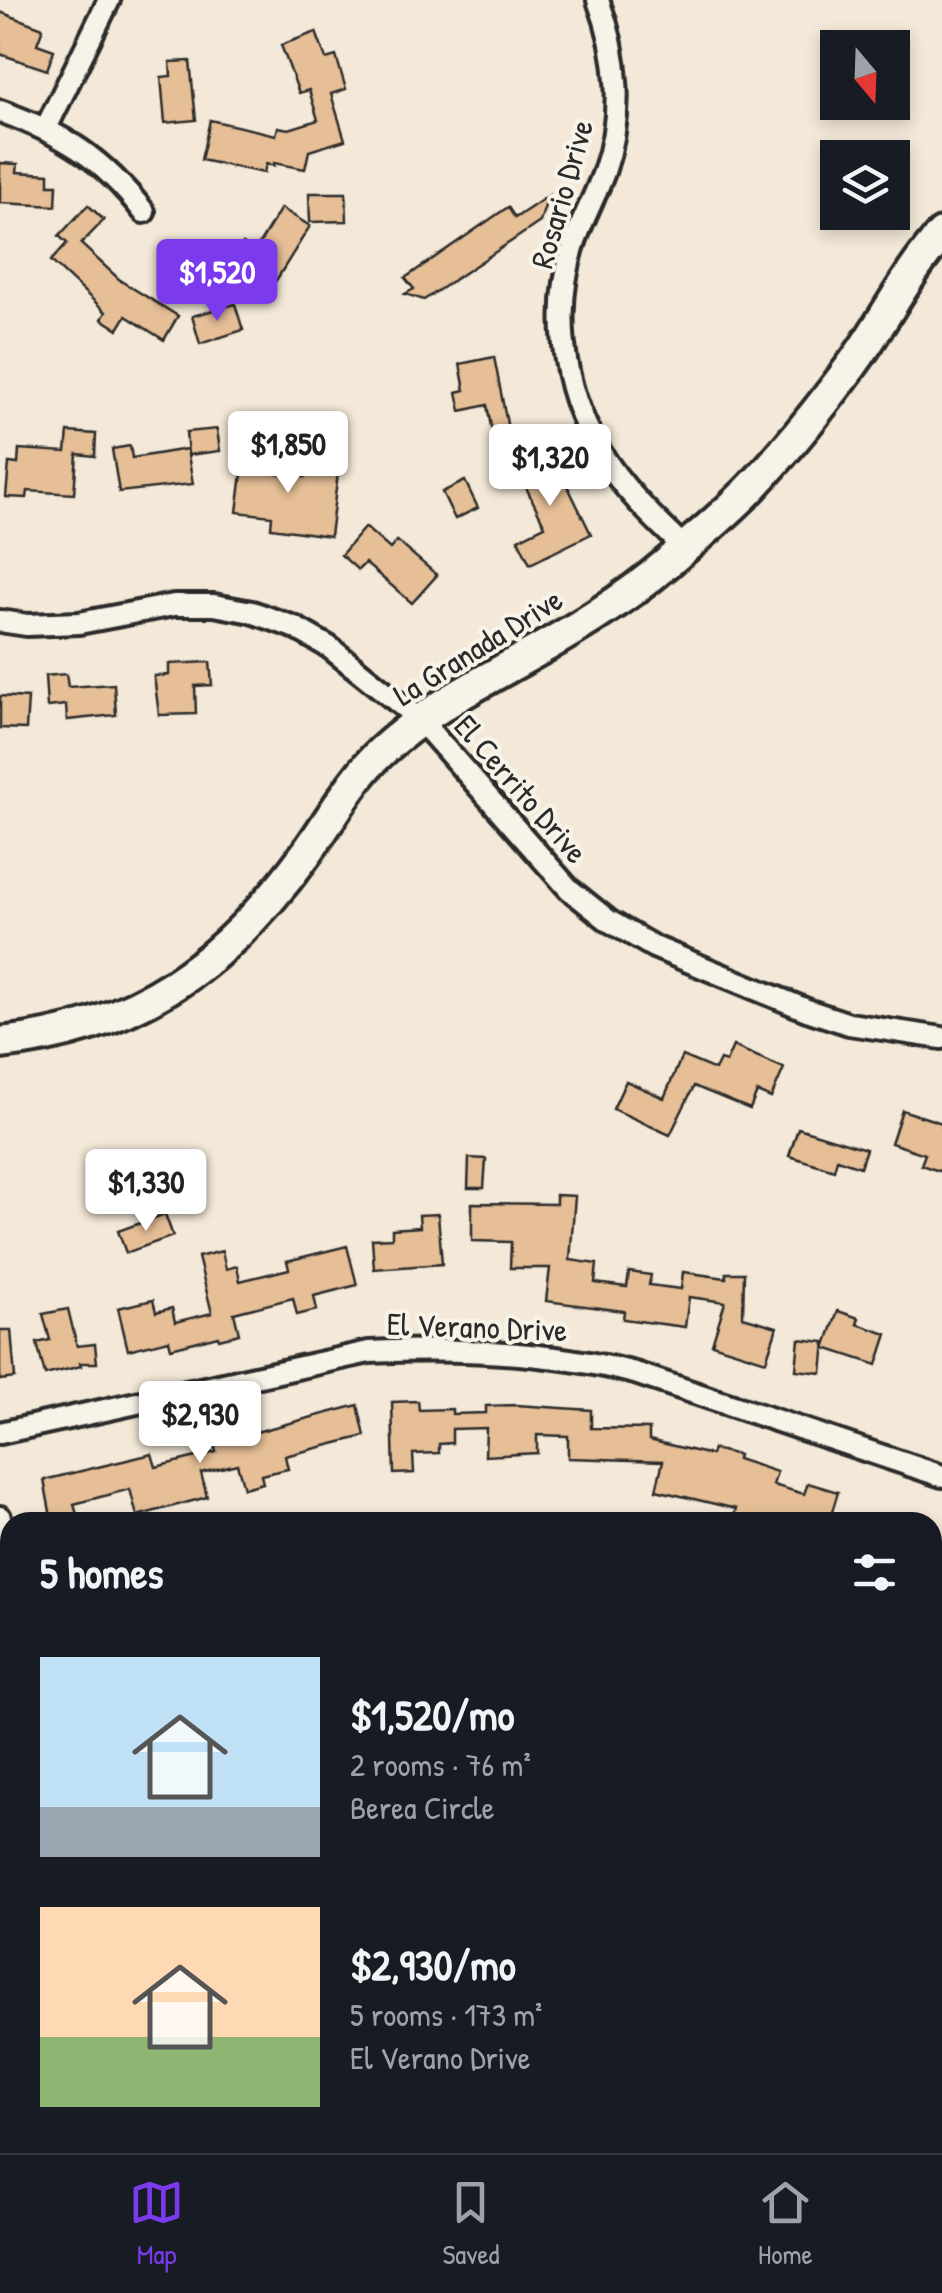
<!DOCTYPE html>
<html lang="en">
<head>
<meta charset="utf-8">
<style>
	body { margin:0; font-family:"Patrick Hand",sans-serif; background:#242831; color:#f1f3f6; height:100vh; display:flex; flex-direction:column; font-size:38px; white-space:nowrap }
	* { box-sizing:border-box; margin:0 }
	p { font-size:32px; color:#9ea1a6 }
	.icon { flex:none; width:55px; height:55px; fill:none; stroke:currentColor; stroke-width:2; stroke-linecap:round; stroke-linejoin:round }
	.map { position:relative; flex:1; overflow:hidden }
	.drawer { position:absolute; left:0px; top:1512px; width:942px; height:642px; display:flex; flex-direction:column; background:#171b24; border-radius:30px 30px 0 0; box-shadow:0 5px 15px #0003 }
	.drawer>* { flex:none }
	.needle { width:65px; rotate:161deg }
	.controls { position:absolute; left:820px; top:30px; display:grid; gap:20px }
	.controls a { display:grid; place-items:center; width:90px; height:90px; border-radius:0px; background:#171b24; box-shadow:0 5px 15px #0003; font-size:50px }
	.price { position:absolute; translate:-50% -85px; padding:0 22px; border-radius:10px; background:#fff; color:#222; font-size:32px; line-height:65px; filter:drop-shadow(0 2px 5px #0008) }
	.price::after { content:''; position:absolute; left:50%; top:60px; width:30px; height:22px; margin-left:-15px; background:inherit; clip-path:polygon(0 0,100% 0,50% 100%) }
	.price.current { background:#7c3aed; color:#fff }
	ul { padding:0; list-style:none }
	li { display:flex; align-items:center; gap:30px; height:250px; padding:0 40px }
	li span { display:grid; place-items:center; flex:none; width:280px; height:200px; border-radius:0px; color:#555 }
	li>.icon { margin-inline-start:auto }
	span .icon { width:120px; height:120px; fill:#fffc; stroke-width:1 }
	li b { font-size:42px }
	h2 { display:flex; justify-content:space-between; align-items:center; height:120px; padding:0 40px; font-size:42px }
	.menu { display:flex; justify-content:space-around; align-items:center; height:140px; border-top:2px solid #363941; background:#171b24; font-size:28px; color:#9ea1a6 }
	.menu a { display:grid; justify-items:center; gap:5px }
	.menu .current { color:#7c3aed }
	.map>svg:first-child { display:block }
</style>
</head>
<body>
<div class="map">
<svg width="942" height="2153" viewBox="0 0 942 2153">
	<rect width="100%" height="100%" fill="#f4e9d8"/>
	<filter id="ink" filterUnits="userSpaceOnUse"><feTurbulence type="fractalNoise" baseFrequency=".01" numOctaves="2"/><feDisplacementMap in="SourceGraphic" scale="20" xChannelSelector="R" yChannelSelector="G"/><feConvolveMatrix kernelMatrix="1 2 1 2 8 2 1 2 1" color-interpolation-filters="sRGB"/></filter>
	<g filter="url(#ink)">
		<!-- building -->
		<g fill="#e6bf97" stroke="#2b2b2b" stroke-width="2.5">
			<polygon points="0,12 43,28 37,44 54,50 47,70 0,54"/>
			<polygon points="316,32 326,59 336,56 346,89 331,94 345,140 309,151 305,169 274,163 274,166 266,164 264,173 201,160 210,120 276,135 278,127 289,129 318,120 309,90 299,93 281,45"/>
			<polygon points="190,61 196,120 165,123 161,77 171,76 170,62"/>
			<polygon points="0,163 18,164 17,172 49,174 49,185 57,185 56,206 0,203"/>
			<polygon points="309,193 346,193 347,221 310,222"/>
			<polygon points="548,196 540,222 424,300 405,294 414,289 405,278 508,207 515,218"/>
			<polygon points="88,205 104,220 81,244 121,281 178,316 164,340 126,316 118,329 102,319 106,312 51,261 67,243 59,236"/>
			<polygon points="281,208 310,226 272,287 232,262 243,244 255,251"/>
			<polygon points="235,304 243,330 200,344 192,316"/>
			<polygon points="494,357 509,434 493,438 487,405 461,411 457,392 465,390 460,364"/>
			<polygon points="217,429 220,451 188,455 186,432"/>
			<polygon points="68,432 96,434 95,456 77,454 74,494 28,491 27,498 6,497 9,463 18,464 19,449 66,452"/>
			<polygon points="130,446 132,458 187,449 193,484 119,492 112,449"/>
			<polygon points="550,450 591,534 530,564 518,539 545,526 516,467"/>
			<polygon points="245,451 273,454 271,473 305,477 306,469 338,473 330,536 271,528 272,516 237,512"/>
			<polygon points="465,481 478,508 455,519 442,492"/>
			<polygon points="365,527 390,549 397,541 437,575 412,603 365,563 358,570 341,555"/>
			<polygon points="210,662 212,685 195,686 196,714 159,715 154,676 169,675 169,664"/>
			<polygon points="66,674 68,687 114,684 116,715 67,720 66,705 47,707 45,676"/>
			<polygon points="0,696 28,698 26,729 0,728"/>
			<polygon points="733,1046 784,1068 771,1098 757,1092 750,1109 694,1086 670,1135 613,1109 626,1081 664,1098 682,1056 715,1070 720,1060 726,1062"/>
			<polygon points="902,1110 942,1123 942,1172 921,1165 925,1154 891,1143"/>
			<polygon points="798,1128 866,1149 860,1167 837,1159 834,1170 789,1156"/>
			<polygon points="469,1158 486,1159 484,1188 468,1188"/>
			<polygon points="556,1195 575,1196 570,1260 597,1264 595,1283 627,1287 629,1272 651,1275 649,1285 681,1289 683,1272 726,1278 726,1273 744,1273 743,1317 777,1327 766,1361 712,1344 725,1302 689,1297 685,1327 623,1319 624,1311 546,1301 550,1268 510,1268 511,1242 472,1241 472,1203 556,1204"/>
			<polygon points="165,1214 173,1236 126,1253 118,1231"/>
			<polygon points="438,1214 442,1264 374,1269 372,1239 392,1238 392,1229 420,1227 419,1215"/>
			<polygon points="347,1246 357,1285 314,1296 317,1310 297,1315 293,1298 234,1313 239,1334 219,1339 218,1336 171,1348 169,1340 128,1350 118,1308 153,1300 156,1312 172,1308 175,1322 212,1313 198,1257 222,1251 226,1269 237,1266 240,1281 289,1269 287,1261"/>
			<polygon points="68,1309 77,1346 95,1344 97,1363 80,1363 81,1366 45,1375 37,1343 50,1340 43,1314"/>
			<polygon points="838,1311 859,1318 857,1324 887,1334 877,1365 825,1348"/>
			<polygon points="0,1330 11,1330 15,1378 0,1380"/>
			<polygon points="799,1339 825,1342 822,1373 796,1370"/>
			<polygon points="418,1401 419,1410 452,1409 452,1414 486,1413 486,1406 516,1405 591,1410 591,1428 649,1429 649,1440 711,1455 713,1449 738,1455 737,1459 777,1472 773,1485 804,1494 808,1483 838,1492 831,1515 823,1512 819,1522 732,1522 736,1509 656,1490 663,1461 568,1458 568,1436 537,1435 537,1453 485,1456 486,1428 452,1429 452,1443 439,1444 439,1453 413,1454 414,1473 394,1474 392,1402"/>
			<polygon points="358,1405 365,1436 285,1456 288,1469 261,1475 263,1483 244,1488 237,1464 201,1473 207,1497 137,1516 130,1489 74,1504 79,1522 52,1522 44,1480 152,1454 156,1467 216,1452 214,1443"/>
		</g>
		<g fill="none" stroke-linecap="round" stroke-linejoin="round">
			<defs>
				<g id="lane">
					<polyline points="0,2004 10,2002"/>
					<polyline points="499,2145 501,2153"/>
				</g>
				<g id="street">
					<path d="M598,0C619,55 624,116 604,172C596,194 585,214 577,236C551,306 561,387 599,450C620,486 654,519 685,548"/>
					<path d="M0,111C64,134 102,158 144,212"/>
					<polyline points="46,128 109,0"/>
					<polyline points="0,621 27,625 79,623 174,605 214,605 252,612 294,627 329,647 420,720 569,889 609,921 654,947 807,1010 849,1024 942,1038"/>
					<path d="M0,1433L369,1352C457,1348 549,1351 635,1373L942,1476"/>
					<polyline points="0,1517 10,1620"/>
					<polyline points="932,1784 942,1760"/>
					<polyline points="0,1801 10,1800"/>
					<polyline points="779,2153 782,2145"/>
				</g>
				<path id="secondary" d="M0,1043C138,1029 225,964 305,855C331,820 350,781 382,751C423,713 473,687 521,660C571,632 623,601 666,564C695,539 725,515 751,488C787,450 821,407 852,365C884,322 906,274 942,234"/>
			</defs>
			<!-- lane casing -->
			<use href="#lane" stroke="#2b2b2b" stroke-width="18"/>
			<!-- street casing -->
			<use href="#street" stroke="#2b2b2b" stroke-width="28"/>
			<!-- secondary casing -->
			<use href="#secondary" stroke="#2b2b2b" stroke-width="38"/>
			<!-- lane -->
			<use href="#lane" stroke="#f7f3e8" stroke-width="10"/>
			<!-- street -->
			<use href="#street" stroke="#f7f3e8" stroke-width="20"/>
			<!-- secondary -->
			<use href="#secondary" stroke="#f7f3e8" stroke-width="30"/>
		</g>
	</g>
	<g text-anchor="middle" stroke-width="8" stroke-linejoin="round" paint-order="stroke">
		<!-- street labels -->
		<g font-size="32" fill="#2b2b2b" stroke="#f7f3e8">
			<text transform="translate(562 194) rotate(-74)" y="11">Rosario Drive</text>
			<text transform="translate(478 647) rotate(-32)" y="11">La Granada Drive</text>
			<text transform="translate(521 789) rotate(49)" y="11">El Cerrito Drive</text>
			<text transform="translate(477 1327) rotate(2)" y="11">El Verano Drive</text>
		</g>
	</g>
</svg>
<div class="controls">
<a><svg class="needle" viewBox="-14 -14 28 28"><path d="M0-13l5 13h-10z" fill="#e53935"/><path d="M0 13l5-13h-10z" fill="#9ea1a6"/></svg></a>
<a><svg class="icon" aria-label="layers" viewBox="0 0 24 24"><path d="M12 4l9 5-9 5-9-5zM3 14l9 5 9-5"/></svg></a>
</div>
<b class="price current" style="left:217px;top:324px">$1,520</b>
<b class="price" style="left:288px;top:496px">$1,850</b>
<b class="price" style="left:550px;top:509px">$1,320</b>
<b class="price" style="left:146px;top:1234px">$1,330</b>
<b class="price" style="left:200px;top:1466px">$2,930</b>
<section class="drawer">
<h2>5 homes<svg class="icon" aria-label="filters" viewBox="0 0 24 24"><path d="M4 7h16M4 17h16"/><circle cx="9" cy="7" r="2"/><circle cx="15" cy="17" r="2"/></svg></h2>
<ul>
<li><span style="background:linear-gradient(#bfe0f5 75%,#9aa5b1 0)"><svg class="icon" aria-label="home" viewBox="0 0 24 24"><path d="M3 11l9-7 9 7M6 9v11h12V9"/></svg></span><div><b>$1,520/mo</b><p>2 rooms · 76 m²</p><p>Berea Circle</p></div></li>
<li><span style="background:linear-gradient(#ffd9b3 65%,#8fb573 0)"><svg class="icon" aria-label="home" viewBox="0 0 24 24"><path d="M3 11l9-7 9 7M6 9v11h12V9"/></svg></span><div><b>$2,930/mo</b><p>5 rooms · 173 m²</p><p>El Verano Drive</p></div></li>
</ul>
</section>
</div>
<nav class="menu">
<a class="current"><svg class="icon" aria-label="map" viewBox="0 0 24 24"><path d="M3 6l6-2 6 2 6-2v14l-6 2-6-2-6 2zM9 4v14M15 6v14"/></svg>Map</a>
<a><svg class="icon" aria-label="saved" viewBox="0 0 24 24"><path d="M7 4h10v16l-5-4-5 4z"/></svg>Saved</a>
<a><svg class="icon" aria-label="home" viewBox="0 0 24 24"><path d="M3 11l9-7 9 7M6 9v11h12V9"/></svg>Home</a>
</nav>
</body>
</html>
